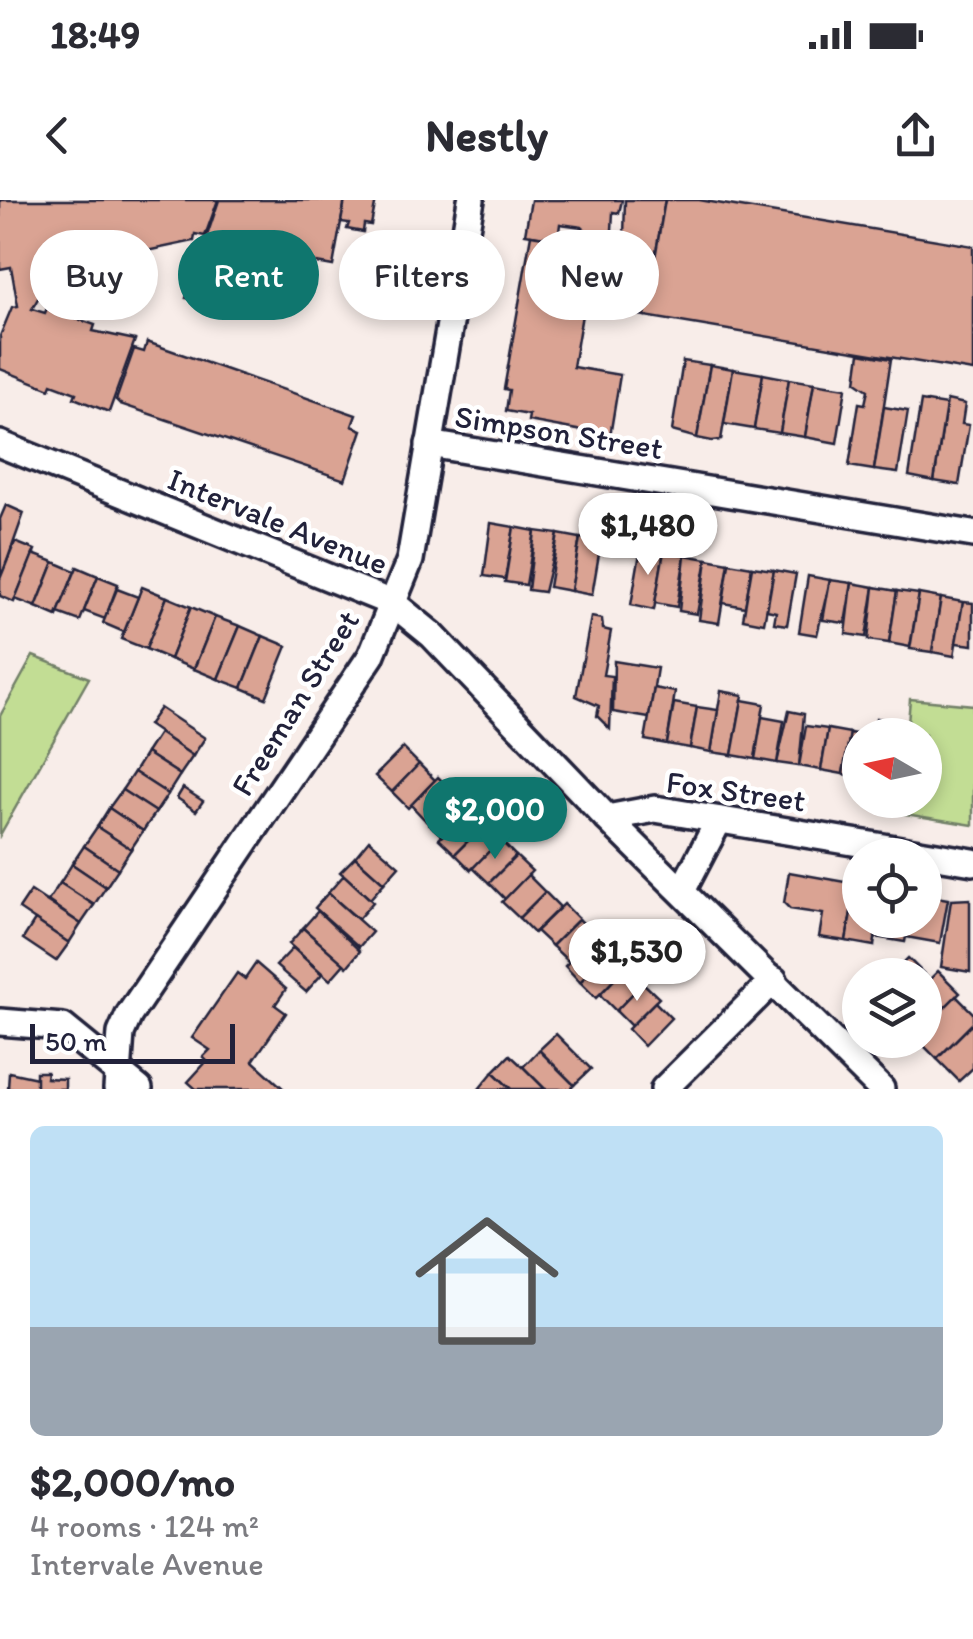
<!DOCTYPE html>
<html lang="en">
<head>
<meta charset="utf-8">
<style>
	body { margin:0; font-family:Itim,sans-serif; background:#f7f7f7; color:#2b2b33; height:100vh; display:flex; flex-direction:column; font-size:38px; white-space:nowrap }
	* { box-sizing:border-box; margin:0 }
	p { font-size:32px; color:#7c7c81 }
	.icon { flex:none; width:55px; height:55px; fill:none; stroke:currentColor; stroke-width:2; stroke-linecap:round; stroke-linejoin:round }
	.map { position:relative; height:889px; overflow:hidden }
	.panel { display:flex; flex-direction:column; background:#fff; flex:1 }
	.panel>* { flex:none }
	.banner { position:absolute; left:30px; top:30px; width:915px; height:90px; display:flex; gap:20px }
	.needle { width:65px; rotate:279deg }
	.tools { position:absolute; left:842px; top:518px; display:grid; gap:20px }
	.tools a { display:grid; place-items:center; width:100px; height:100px; border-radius:50%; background:#fff; box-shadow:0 5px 15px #0003; font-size:50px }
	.scale { position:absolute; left:30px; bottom:25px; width:205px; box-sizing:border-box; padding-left:10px; border:5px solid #22223b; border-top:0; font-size:28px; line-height:35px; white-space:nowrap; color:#22223b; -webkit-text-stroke:8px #fff; paint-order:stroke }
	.price { position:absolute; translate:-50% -85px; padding:0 22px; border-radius:35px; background:#fff; color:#222; font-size:32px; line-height:65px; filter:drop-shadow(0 2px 5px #0008) }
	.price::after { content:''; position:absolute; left:50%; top:60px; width:30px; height:22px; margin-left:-15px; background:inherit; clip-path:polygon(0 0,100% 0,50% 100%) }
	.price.current { background:#0f766e; color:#fff }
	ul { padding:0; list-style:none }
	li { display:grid; align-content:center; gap:20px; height:530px; padding:0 30px }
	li+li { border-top:2px solid #e1e1e2 }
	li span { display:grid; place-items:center; height:310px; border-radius:15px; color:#555 }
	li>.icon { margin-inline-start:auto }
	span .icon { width:180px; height:180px; fill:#fffc; stroke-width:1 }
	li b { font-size:42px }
	.chip { padding:0 35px; border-radius:45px; background:#fff; box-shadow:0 5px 15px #0003; font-size:35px; line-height:90px }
	.chip.current { background:#0f766e; color:#fff }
	.status { display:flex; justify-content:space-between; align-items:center; height:70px; padding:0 50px; background:#fff; direction:ltr }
	.status svg { height:28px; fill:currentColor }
	header { display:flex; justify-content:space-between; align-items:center; height:130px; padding:0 30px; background:#fff; font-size:45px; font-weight:700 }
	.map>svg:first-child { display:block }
</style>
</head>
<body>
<div class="status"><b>18:49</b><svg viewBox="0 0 49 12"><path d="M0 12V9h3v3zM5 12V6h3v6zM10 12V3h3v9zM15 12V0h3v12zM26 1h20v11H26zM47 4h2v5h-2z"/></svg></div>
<header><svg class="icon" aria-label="back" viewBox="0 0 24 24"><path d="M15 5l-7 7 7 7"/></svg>Nestly<svg class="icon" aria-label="share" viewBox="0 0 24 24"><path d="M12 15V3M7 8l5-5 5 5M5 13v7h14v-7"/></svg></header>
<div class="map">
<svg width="973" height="889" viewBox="0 0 973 889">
	<rect width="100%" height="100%" fill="#f8ede9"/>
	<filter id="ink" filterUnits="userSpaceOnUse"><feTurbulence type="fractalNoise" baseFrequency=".01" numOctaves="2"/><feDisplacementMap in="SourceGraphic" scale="20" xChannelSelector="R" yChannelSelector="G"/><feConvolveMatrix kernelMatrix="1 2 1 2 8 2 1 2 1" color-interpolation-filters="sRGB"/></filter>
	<g filter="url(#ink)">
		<!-- green -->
		<g fill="#c2dd94" stroke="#728068" stroke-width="2.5">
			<polygon points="33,456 89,478 0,635 0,516"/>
			<polygon points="910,499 973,505 973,625 899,613 900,600 925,600 925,535 907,535"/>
		</g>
		<!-- building -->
		<g fill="#daa393" stroke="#22223b" stroke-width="2.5">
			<polygon points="0,0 218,0 205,36 195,34 194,41 104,60 103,55 74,60 50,67 52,74 40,77 41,93 32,109 45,113 47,108 95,125 93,131 135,140 109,212 74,198 76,193 52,184 50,189 0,169 0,136 12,107 18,106 11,67 0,69"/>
			<polygon points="219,0 345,0 333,66 272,55 268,112 186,98"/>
			<polygon points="345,0 376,0 371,25 364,24 363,32 347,29 349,23 341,22"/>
			<polygon points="531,0 622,0 619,13 613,12 611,48 590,45 592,36 582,27 560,24 558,39 525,34"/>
			<polygon points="625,0 665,0 645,116 622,112"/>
			<polygon points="665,0 699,0 973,46 973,171 645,116"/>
			<polygon points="531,35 594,45 573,167 620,175 610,236 528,221 529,215 506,211 509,190 504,189"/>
			<polygon points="147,142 356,215 352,226 362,230 345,280 120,204 116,200 134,149 144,152"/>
			<polygon points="860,153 891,159 874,270 849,266 859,203 865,204 868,190 856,182"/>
			<polygon points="683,161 710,165 697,238 672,231"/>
			<polygon points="710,165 733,169 721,240 712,241 697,238"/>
			<polygon points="733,169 763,174 754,229 724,224"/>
			<polygon points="763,174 789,179 780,233 754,229"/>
			<polygon points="789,179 814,183 805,237 780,233"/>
			<polygon points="814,183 846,188 837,243 805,237"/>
			<polygon points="947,200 965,204 962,224 969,225 959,285 934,281"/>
			<polygon points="921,201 946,205 934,281 909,276"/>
			<polygon points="884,207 908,211 898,273 874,270"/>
			<polygon points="6,305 24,313 1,378 0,319"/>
			<polygon points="491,323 514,327 505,379 484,376"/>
			<polygon points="514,327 535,331 526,385 505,382"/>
			<polygon points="535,331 558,334 544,392 528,390"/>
			<polygon points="558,334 580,338 571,391 549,387"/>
			<polygon points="580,338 601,342 592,395 571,391"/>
			<polygon points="15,342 35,350 14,402 0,396 0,379"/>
			<polygon points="641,347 664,351 654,410 631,405"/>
			<polygon points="664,351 685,355 677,407 655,403"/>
			<polygon points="33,354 54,362 36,407 15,399"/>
			<polygon points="685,355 707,359 697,414 679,411"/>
			<polygon points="707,359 729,363 719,423 699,420"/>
			<polygon points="54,362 75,371 57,416 36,407"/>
			<polygon points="729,363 752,367 745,407 723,403"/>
			<polygon points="77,367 98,376 80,421 58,413"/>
			<polygon points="752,367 774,370 764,423 743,419"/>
			<polygon points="774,370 796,374 787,425 774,423 776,412 767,410"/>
			<polygon points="98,376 118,384 105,419 84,411"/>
			<polygon points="808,376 830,380 817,435 799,432"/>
			<polygon points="830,380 852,383 845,423 823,420"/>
			<polygon points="852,383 874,387 866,437 846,434"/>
			<polygon points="142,387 167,397 146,449 121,439"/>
			<polygon points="874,387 897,391 889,443 868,440"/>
			<polygon points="117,389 138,397 124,432 103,423"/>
			<polygon points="897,391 919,394 910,447 889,443"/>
			<polygon points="919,394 941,398 932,452 910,449"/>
			<polygon points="167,397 191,407 170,459 146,449"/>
			<polygon points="941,398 963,402 954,456 932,452"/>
			<polygon points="963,402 973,403 973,445 956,443"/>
			<polygon points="191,407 215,417 194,469 170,459"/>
			<polygon points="215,417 240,426 218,479 194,469"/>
			<polygon points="591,417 602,419 603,429 611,431 603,475 612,476 610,529 597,516 599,506 576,496"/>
			<polygon points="240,426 263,436 242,488 218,479"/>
			<polygon points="263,436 287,446 266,498 242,488"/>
			<polygon points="614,461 657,468 649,518 613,512"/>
			<polygon points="654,488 675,492 667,544 645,540"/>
			<polygon points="721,491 743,495 732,555 711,552"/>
			<polygon points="742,500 764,504 755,559 732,555"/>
			<polygon points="674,503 697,507 690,548 667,544"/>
			<polygon points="697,507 718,510 711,552 690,548"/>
			<polygon points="160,508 205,538 193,556 148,525"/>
			<polygon points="789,511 804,514 799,566 777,563"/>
			<polygon points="762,517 784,521 777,563 755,559"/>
			<polygon points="876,518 898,522 895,535 873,535"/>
			<polygon points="806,526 828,529 821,570 799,566"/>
			<polygon points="828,529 850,533 843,574 821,570"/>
			<polygon points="159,533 193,556 180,575 146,553"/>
			<polygon points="850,533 862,535 860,577 843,574"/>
			<polygon points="403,548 419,564 392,592 375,576"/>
			<polygon points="146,553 180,575 168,594 134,572"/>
			<polygon points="419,564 435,580 408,608 392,592"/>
			<polygon points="134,572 168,594 156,612 122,590"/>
			<polygon points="438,577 454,593 426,621 411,605"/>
			<polygon points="183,588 203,601 196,611 177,598"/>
			<polygon points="122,590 156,612 143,631 109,608"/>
			<polygon points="454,593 470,608 442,636 426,621"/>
			<polygon points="109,608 143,631 131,649 97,627"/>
			<polygon points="466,612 482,627 455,654 439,639"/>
			<polygon points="97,627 131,649 118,669 84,646"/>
			<polygon points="482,627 498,643 471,670 455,654"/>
			<polygon points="369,640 399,666 384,683 355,657"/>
			<polygon points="500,640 516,656 489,683 473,668"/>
			<polygon points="84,646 118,669 106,687 72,664"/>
			<polygon points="516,656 532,671 505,699 489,683"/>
			<polygon points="355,657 384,683 370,699 340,672"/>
			<polygon points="72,664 106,687 94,705 60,683"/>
			<polygon points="789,672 856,684 846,741 819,737 823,714 790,709 784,703"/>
			<polygon points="344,675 373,702 358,719 328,693"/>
			<polygon points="528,675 545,692 519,718 502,702"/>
			<polygon points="60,683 94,705 81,724 48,701"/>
			<polygon points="856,684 860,684 860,720 878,720 874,746 846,741"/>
			<polygon points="31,691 81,724 69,743 19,709"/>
			<polygon points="545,692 560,707 534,733 519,718"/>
			<polygon points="328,693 372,732 359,747 315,708"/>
			<polygon points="925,695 948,699 940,743 906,737 909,720 925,720"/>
			<polygon points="970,699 970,772 941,767 951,700"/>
			<polygon points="564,704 579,719 552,746 536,731"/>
			<polygon points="318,711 360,751 347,767 303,728"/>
			<polygon points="579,719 595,735 569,762 552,746"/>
			<polygon points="35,720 69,743 56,761 23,739"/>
			<polygon points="878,720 909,720 905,742 875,737"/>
			<polygon points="303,728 344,764 330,780 289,744"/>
			<polygon points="592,738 608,754 580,782 565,766"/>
			<polygon points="293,748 322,774 306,792 276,766"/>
			<polygon points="608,754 624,770 596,798 580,782"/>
			<polygon points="908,758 927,777 925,779 925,775 891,775"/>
			<polygon points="256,763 286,789 275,805 286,813 253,861 284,889 196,889 188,882 207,861 203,857 210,850 192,838 237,773 245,779"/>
			<polygon points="626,767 643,783 616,811 600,795"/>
			<polygon points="938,771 960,793 925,827 925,784"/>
			<polygon points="643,783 659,798 631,826 616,811"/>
			<polygon points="956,796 973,813 973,823 937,859 918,840 925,840 925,827"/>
			<polygon points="655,802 671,818 644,846 628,829"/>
			<polygon points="973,823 973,868 959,881 937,859"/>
			<polygon points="556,834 591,869 574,885 539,850"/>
			<polygon points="539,850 574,885 570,889 545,889 523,867"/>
			<polygon points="510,855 523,867 545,889 511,889 493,872"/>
			<polygon points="9,872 37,878 36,889 8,889"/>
			<polygon points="36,872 47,872 46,878 65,879 65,889 36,889"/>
			<polygon points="493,872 511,889 479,889"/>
		</g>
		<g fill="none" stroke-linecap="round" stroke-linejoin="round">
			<defs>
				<g id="street">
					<polyline points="0,244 394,404 432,435 607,618 881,889"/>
					<polyline points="429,244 973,334"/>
					<polyline points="607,618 655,609 973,662"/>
					<polyline points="683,689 719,620"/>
					<polyline points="0,822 63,827 139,889"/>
					<polyline points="117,889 121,833 129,815 371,456 410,360 471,0"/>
					<polyline points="664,889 774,780"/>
				</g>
			</defs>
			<!-- street casing -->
			<use href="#street" stroke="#22223b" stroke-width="32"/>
			<!-- street -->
			<use href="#street" stroke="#fff" stroke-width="25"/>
		</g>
	</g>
	<g text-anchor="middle" stroke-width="9" stroke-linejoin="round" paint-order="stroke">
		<!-- street labels -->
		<g font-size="32" fill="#22223b" stroke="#fff">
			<text transform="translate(559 232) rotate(9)" y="11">Simpson Street</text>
			<text transform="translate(278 321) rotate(22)" y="11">Intervale Avenue</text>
			<text transform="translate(295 503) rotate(-58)" y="11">Freeman Street</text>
			<text transform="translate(736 591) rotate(8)" y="11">Fox Street</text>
		</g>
	</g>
</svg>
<div class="tools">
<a><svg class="needle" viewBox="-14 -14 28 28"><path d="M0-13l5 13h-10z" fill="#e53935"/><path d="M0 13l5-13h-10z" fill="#7c7c81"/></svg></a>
<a><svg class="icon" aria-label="locate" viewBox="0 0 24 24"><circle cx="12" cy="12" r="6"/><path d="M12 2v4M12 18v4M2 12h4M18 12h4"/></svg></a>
<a><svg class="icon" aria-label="layers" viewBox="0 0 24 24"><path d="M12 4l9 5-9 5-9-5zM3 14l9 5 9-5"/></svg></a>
</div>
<div class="scale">50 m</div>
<b class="price" style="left:648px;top:378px">$1,480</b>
<b class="price current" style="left:495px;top:662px">$2,000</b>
<b class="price" style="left:637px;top:804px">$1,530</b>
<div class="banner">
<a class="chip">Buy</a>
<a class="chip current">Rent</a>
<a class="chip">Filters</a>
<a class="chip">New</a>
</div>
</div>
<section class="panel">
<ul>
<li><span style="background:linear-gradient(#bfe0f5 65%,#9aa5b1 0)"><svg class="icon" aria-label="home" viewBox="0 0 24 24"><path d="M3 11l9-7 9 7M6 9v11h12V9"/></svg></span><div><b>$2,000/mo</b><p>4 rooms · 124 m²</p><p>Intervale Avenue</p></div></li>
</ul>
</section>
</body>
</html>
